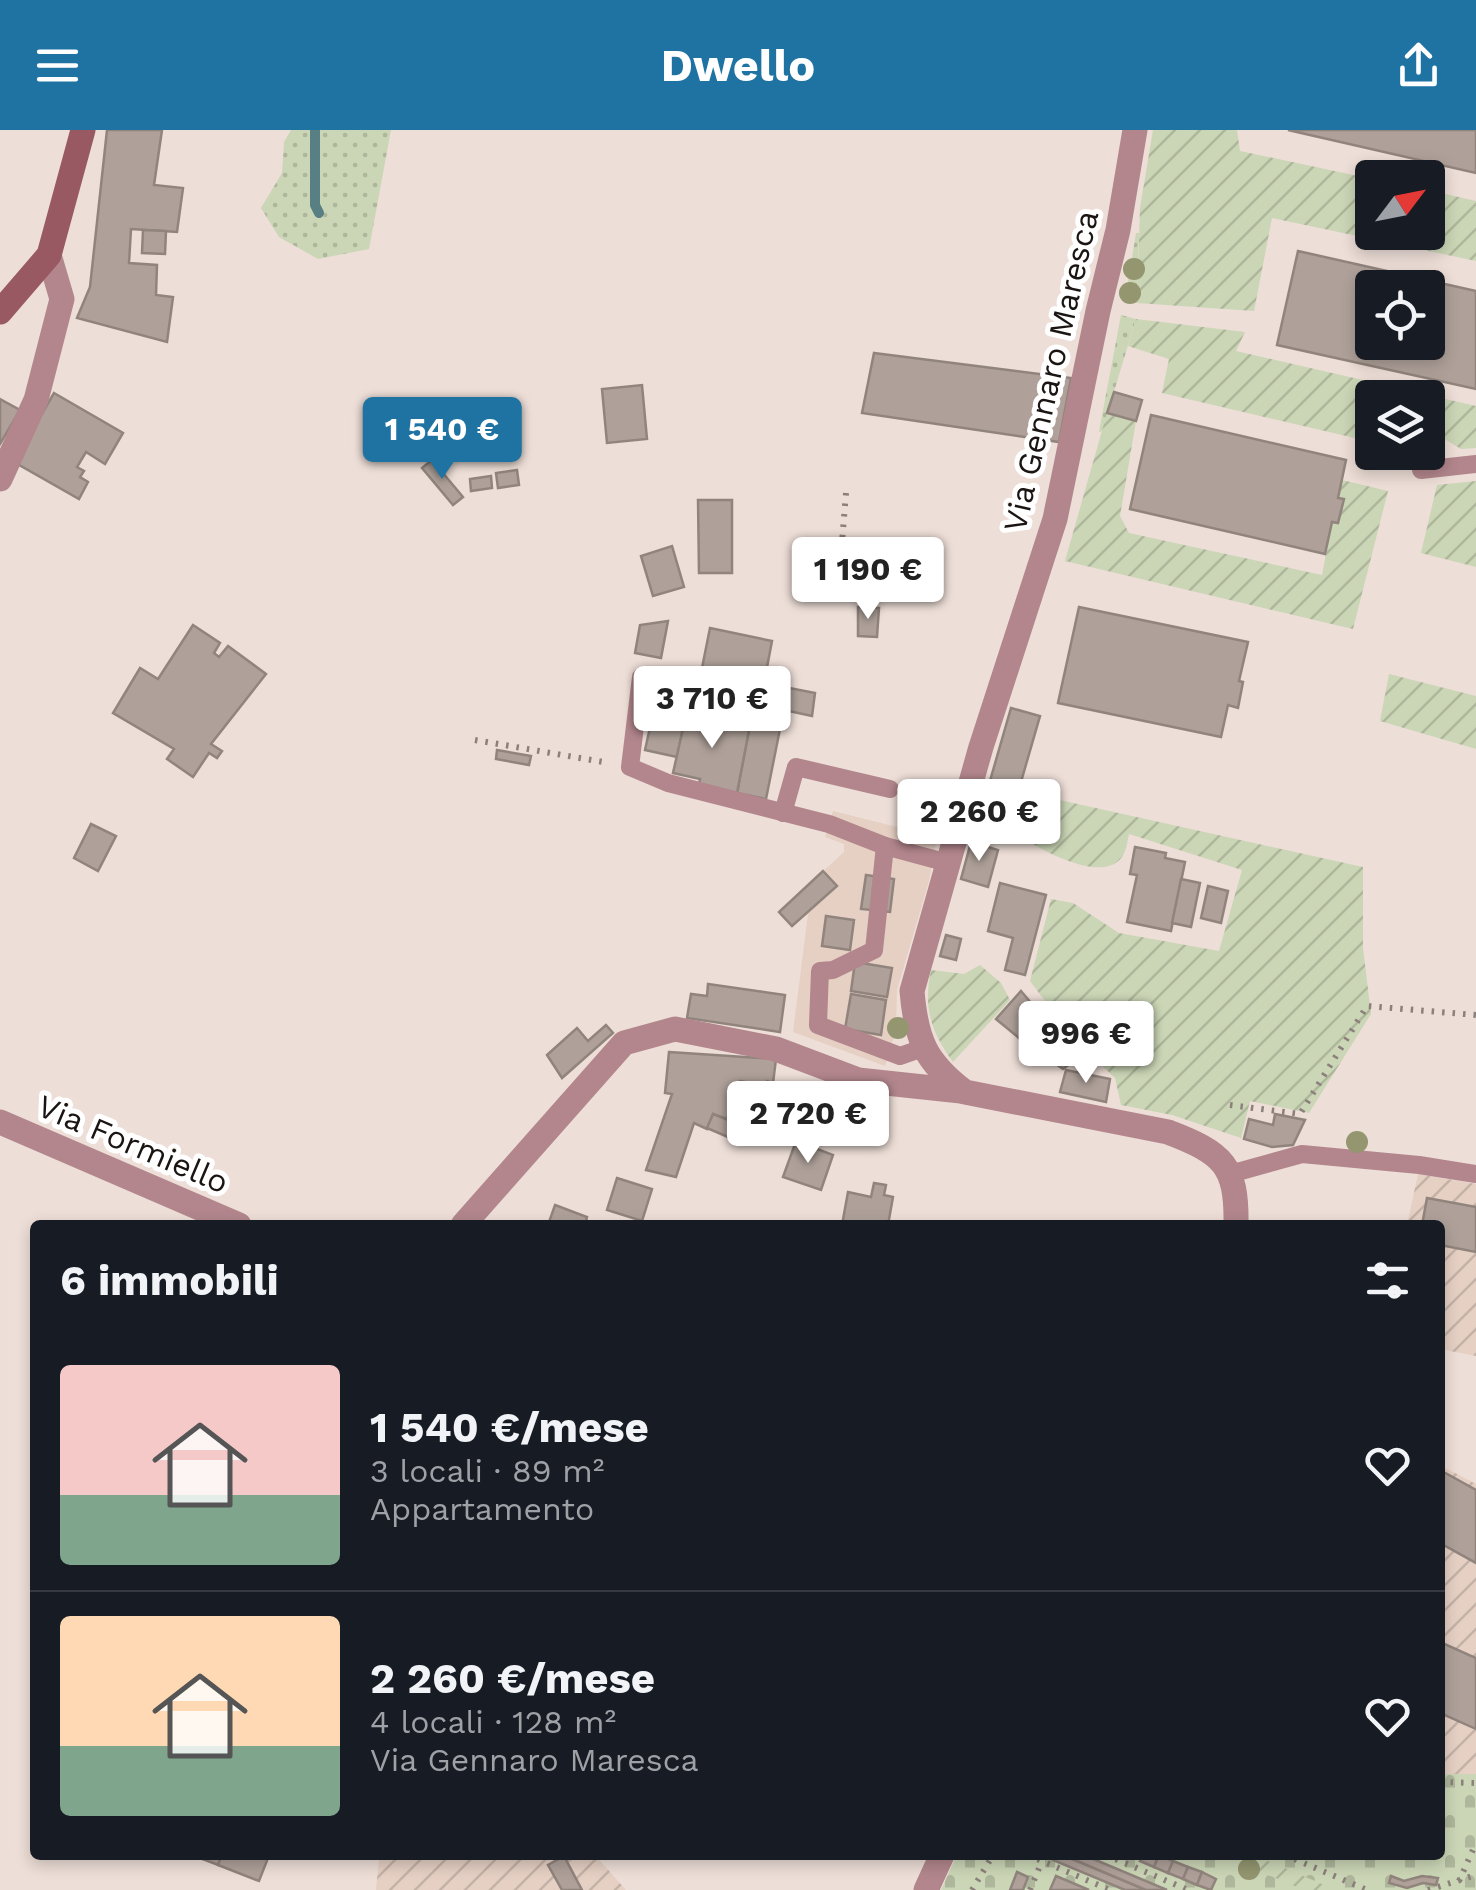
<!DOCTYPE html>
<html lang="it">
<head>
<meta charset="utf-8">
<style>
	body { margin:0; font-family:"Work Sans",sans-serif; background:#242831; color:#f1f3f6; height:100vh; display:flex; flex-direction:column; font-size:38px; white-space:nowrap }
	* { box-sizing:border-box; margin:0 }
	p { font-size:32px; color:#9ea1a6 }
	.icon { flex:none; width:55px; height:55px; fill:none; stroke:currentColor; stroke-width:2; stroke-linecap:round; stroke-linejoin:round }
	.map { position:relative; flex:1; overflow:hidden }
	.drawer { position:absolute; left:30px; top:1090px; width:1415px; height:640px; display:flex; flex-direction:column; background:#171b24; border-radius:10px; box-shadow:0 5px 15px #0003 }
	.drawer>* { flex:none }
	.needle { width:65px; rotate:58deg }
	.controls { position:absolute; left:1355px; top:30px; display:grid; gap:20px }
	.controls a { display:grid; place-items:center; width:90px; height:90px; border-radius:10px; background:#171b24; box-shadow:0 5px 15px #0003; font-size:50px }
	.price { position:absolute; translate:-50% -85px; padding:0 22px; border-radius:10px; background:#fff; color:#222; font-size:32px; line-height:65px; filter:drop-shadow(0 2px 5px #0008) }
	.price::after { content:''; position:absolute; left:50%; top:60px; width:30px; height:22px; margin-left:-15px; background:inherit; clip-path:polygon(0 0,100% 0,50% 100%) }
	.price.active { background:#1e73a3; color:#fff }
	ul { padding:0; list-style:none }
	li { display:flex; align-items:center; gap:30px; height:250px; padding:0 30px }
	li+li { border-top:2px solid #363941 }
	li span { display:grid; place-items:center; flex:none; width:280px; height:200px; border-radius:10px; color:#555 }
	li>.icon { margin-inline-start:auto }
	span .icon { width:120px; height:120px; fill:#fffc; stroke-width:1 }
	li b { font-size:42px }
	h2 { display:flex; justify-content:space-between; align-items:center; height:120px; padding:0 30px; font-size:42px }
	header { display:flex; justify-content:space-between; align-items:center; height:130px; padding:0 30px; background:#1e73a3; color:#fff; font-size:45px; font-weight:700 }
	.map>svg:first-child { display:block }
</style>
</head>
<body>
<header><svg class="icon" aria-label="menu" viewBox="0 0 24 24"><path d="M4 6h16M4 12h16M4 18h16"/></svg>Dwello<svg class="icon" aria-label="share" viewBox="0 0 24 24"><path d="M12 15V3M7 8l5-5 5 5M5 13v7h14v-7"/></svg></header>
<div class="map">
<svg width="1476" height="1760" viewBox="0 0 1476 1760">
	<defs>
		<pattern id="industrial-furrows" width="10" height="10" patternUnits="userSpaceOnUse" patternTransform="scale(2.5)"><rect width="10" height="10" fill="#e6d0c4"/><path d="M-1 1l2-2M0 10L10 0M9 11l2-2" fill="none" stroke="#c5b2a7"/></pattern>
		<pattern id="grass-dots" width="8" height="8" patternUnits="userSpaceOnUse" patternTransform="scale(2.5)"><rect width="8" height="8" fill="#cbd6b6"/><path d="M2 2h.1M6 6h.1" fill="none" stroke="#aeb79b" stroke-width="1.8" stroke-linecap="round"/></pattern>
		<pattern id="cemetery-stones" width="16" height="16" patternUnits="userSpaceOnUse" patternTransform="scale(2.5)"><rect width="16" height="16" fill="#cbd6b6"/><path d="M2 7V4a2 2 0 0 1 4 0v3zM10 15v-3a2 2 0 0 1 4 0v3z" fill="#aeb79b"/></pattern>
		<pattern id="garden-furrows" width="10" height="10" patternUnits="userSpaceOnUse" patternTransform="scale(2.5)"><rect width="10" height="10" fill="#cbd6b6"/><path d="M-1 1l2-2M0 10L10 0M9 11l2-2" fill="none" stroke="#aeb79b"/></pattern>
	</defs>
	<rect width="100%" height="100%" fill="#edded7"/>
	<!-- built -->
	<polygon fill="#e6d0c4" points="833,681 937,707 929,751 897,860 896,900 885,936 793,902 808,784 792,796 779,782 844,722 844,714 825,707"/>
	<!-- industrial -->
	<g fill="url(#industrial-furrows)">
		<polygon points="1418,1044 1476,1054 1476,1226 1440,1219 1440,1095 1407,1095"/>
		<polygon points="1440,1335 1476,1354 1476,1644 1440,1644"/>
		<polygon points="417,1725 595,1725 626,1760 376,1760 379,1728"/>
	</g>
	<!-- grass -->
	<g fill="url(#grass-dots)">
		<polygon points="291,0 391,0 369,119 318,129 279,107 261,78 282,43 284,12"/>
		<polygon points="1136,103 1139,103 1137,173 1125,171"/>
		<polygon points="1121,185 1136,189 1102,301 1099,302"/>
	</g>
	<!-- cemetery -->
	<polygon fill="url(#cemetery-stones)" points="1440,1644 1476,1644 1476,1760 941,1760 957,1725 1440,1725"/>
	<!-- garden -->
	<g fill="url(#garden-furrows)">
		<polygon points="1153,0 1237,0 1240,21 1372,49 1372,102 1428,102 1428,60 1476,71 1476,131 1272,88 1254,181 1137,173 1140,78"/>
		<polygon points="1136,189 1245,202 1236,221 1476,276 1476,318 1461,319 1428,299 1428,268 1372,268 1372,312 1162,263 1169,229 1128,216"/>
		<polygon points="1107,283 1136,291 1120,386 1129,403 1322,445 1332,392 1338,393 1344,370 1338,368 1342,350 1388,361 1353,499 1065,431"/>
		<polygon points="1476,351 1476,437 1421,423 1437,355"/>
		<polygon points="1389,544 1476,566 1476,619 1380,591"/>
		<path d="M1019,661L1363,737V818L1371,884L1309,983L1250,971L1241,1008L1172,985L1121,975L1115,948L1072,907L1030,851L1051,769L1073,773L1119,803L1219,821L1242,740L1129,704C1127,713 1126,726 1117,732C1093,751 1028,714 1008,697Z"/>
		<path d="M980,835L1001,853L1010,870L953,932C931,902 923,878 931,840L964,844Z"/>
		<polygon points="1220,1725 1254,1725 1336,1760 1304,1760"/>
	</g>
	<g fill="none" stroke-linecap="round" stroke-linejoin="round">
		<!-- stream -->
		<polyline stroke="#577f84" stroke-width="10" points="315,0 315,75 319,83"/>
	</g>
	<!-- building -->
	<g fill="#afa19a" stroke="#91847d" stroke-width="2.5" fill-rule="evenodd">
		<polygon points="107,0 162,0 154,55 183,58 177,102 131,99 129,133 157,135 156,165 173,167 167,212 77,188 90,157"/>
		<polygon points="1288,0 1476,0 1476,43"/>
		<polygon points="143,100 166,101 165,124 142,123"/>
		<path d="M1298,121L1476,161V259L1277,215ZM1372,158H1428V212H1372Z"/>
		<polygon points="874,223 1071,248 1059,312 862,283"/>
		<polygon points="642,255 647,309 607,313 602,259"/>
		<polygon points="1114,262 1142,270 1136,291 1107,283"/>
		<polygon points="54,263 123,303 105,334 86,322 77,337 84,341 80,347 88,352 79,369 14,332"/>
		<polygon points="0,269 20,280 0,314"/>
		<polygon points="1151,285 1346,330 1338,368 1344,369 1338,393 1332,392 1325,424 1130,379"/>
		<polygon points="432,330 463,367 453,375 422,338"/>
		<polygon points="517,340 519,355 498,358 496,343"/>
		<polygon points="491,346 492,358 471,361 470,349"/>
		<polygon points="698,370 732,370 732,443 699,443"/>
		<polygon points="672,416 684,457 653,466 641,426"/>
		<polygon points="858,477 879,478 877,507 858,506"/>
		<polygon points="1079,477 1248,512 1239,551 1243,552 1238,578 1228,575 1221,607 1058,573"/>
		<polygon points="668,491 661,528 635,523 640,495"/>
		<polygon points="193,495 220,513 214,523 219,527 228,516 266,544 211,614 222,621 217,628 209,623 193,647 167,629 174,619 113,583 140,538 158,549"/>
		<polygon points="710,498 772,511 761,569 746,566 741,593 693,583"/>
		<polygon points="764,553 815,563 812,586 784,580 785,574 761,569"/>
		<polygon points="658,561 695,569 693,583 687,581 677,627 645,620"/>
		<polygon points="746,566 785,574 766,669 737,663 750,595 741,593"/>
		<polygon points="1011,578 1040,586 1008,697 979,689"/>
		<polygon points="687,581 750,595 737,663 699,655 700,649 673,643"/>
		<polygon points="497,620 531,626 529,635 496,629"/>
		<polygon points="91,694 116,706 98,741 74,728"/>
		<polygon points="971,712 998,720 988,757 961,749"/>
		<polygon points="1135,717 1166,723 1165,728 1185,732 1171,801 1127,792 1137,745 1130,744"/>
		<polygon points="823,741 837,756 792,796 779,782"/>
		<polygon points="866,745 894,749 890,782 861,779"/>
		<polygon points="1181,749 1200,753 1191,797 1172,793"/>
		<polygon points="1000,753 1046,765 1025,845 1005,840 1013,808 988,801"/>
		<polygon points="1208,756 1228,761 1221,793 1201,788"/>
		<polygon points="826,786 854,790 850,820 822,816"/>
		<polygon points="946,805 961,809 956,830 940,826"/>
		<polygon points="855,832 892,838 887,867 851,861"/>
		<polygon points="708,854 785,865 780,902 687,888 691,864 707,866"/>
		<polygon points="1021,861 1038,881 1019,908 996,889"/>
		<polygon points="851,864 886,870 881,905 845,899"/>
		<polygon points="1038,881 1079,927 1063,939 1019,908"/>
		<polygon points="606,895 613,903 562,948 547,925 577,898 588,911"/>
		<polygon points="669,922 776,929 773,953 767,951 765,956 740,951 727,989 713,984 707,999 694,993 676,1047 646,1040 672,964 665,963"/>
		<polygon points="1066,940 1110,949 1106,972 1060,962"/>
		<polygon points="713,984 741,995 735,1010 707,998"/>
		<polygon points="1275,984 1305,990 1293,1015 1272,1017 1244,1009 1249,989 1273,995"/>
		<polygon points="796,1011 833,1025 821,1060 783,1047"/>
		<polygon points="617,1048 652,1059 642,1091 607,1080"/>
		<polygon points="874,1053 886,1055 884,1065 893,1067 888,1095 842,1095 848,1062 871,1067"/>
		<polygon points="1427,1068 1476,1077 1476,1122 1440,1115 1440,1095 1422,1095"/>
		<polygon points="555,1075 587,1087 585,1095 548,1095"/>
		<polygon points="1440,1340 1476,1360 1476,1433 1440,1413"/>
		<polygon points="1440,1512 1476,1528 1476,1599 1440,1583"/>
		<polygon points="192,1725 222,1725 218,1735"/>
		<polygon points="222,1725 259,1725 268,1728 259,1751 218,1735"/>
		<polygon points="1054,1725 1063,1725 1146,1760 1125,1760 1053,1730"/>
		<polygon points="1063,1725 1084,1725 1167,1760 1146,1760"/>
		<polygon points="1143,1725 1159,1725 1154,1737 1140,1731"/>
		<polygon points="1159,1725 1173,1731 1168,1743 1154,1737"/>
		<polygon points="564,1726 582,1760 562,1760 548,1735"/>
		<polygon points="1173,1731 1188,1737 1183,1749 1168,1743"/>
		<polygon points="1188,1737 1202,1742 1197,1755 1183,1749"/>
		<polygon points="1017,1742 1028,1747 1023,1760 1010,1760"/>
		<polygon points="1202,1742 1216,1749 1211,1760 1197,1755"/>
		<polygon points="1056,1746 1089,1760 1050,1760"/>
		<polygon points="1391,1746 1404,1751 1422,1746 1438,1748 1436,1755 1423,1753 1407,1758 1389,1753"/>
	</g>
	<g fill="none" stroke-linecap="round" stroke-linejoin="round">
		<!-- path -->
		<g stroke="#8b807b" stroke-width="6" stroke-dasharray="2.5 8" stroke-linecap="butt">
			<polyline points="846,363 840,437 940,446"/>
			<polyline points="475,610 609,633"/>
			<polyline points="1230,975 1300,984 1367,876 1476,885"/>
			<polyline points="1440,1652 1476,1653"/>
			<polyline points="1028,1725 1110,1760"/>
			<polyline points="1106,1725 1188,1760"/>
			<polyline points="1285,1725 1367,1760"/>
			<polyline points="1459,1751 1476,1713"/>
			<polyline points="972,1760 993,1725"/>
			<polyline points="1030,1760 1042,1731"/>
			<polyline points="1428,1760 1476,1745"/>
		</g>
		<!-- lane -->
		<g stroke="#b2868c" stroke-width="18">
			<polyline points="1421,340 1476,334"/>
			<polyline points="641,547 630,637 668,653 829,694 885,716"/>
			<polyline points="783,683 796,637 890,659"/>
			<polyline points="923,918 900,926 818,895 820,841 833,840 874,820 885,716 948,733"/>
			<polyline points="1230,1044 1302,1024 1419,1035 1476,1044"/>
		</g>
		<!-- street -->
		<g stroke="#b2868c" stroke-width="25">
			<path d="M1135,0L1118,100L1098,181L1055,389L981,617L912,861C916,909 925,932 965,962L1168,1002C1223,1023 1237,1035 1236,1095"/>
			<polyline points="0,349 36,270 62,169 49,125"/>
			<polyline points="0,992 239,1095"/>
			<polyline points="463,1095 624,913 675,899 776,919 858,950 961,961"/>
			<polyline points="926,1760 942,1725"/>
		</g>
		<!-- secondary -->
		<polyline stroke="#985963" stroke-width="25" points="0,182 49,125 83,0"/>
	</g>
	<!-- trees -->
	<g fill="#93966f">
		<circle cx="1134" cy="139" r="11"/>
		<circle cx="1130" cy="163" r="11"/>
		<circle cx="898" cy="898" r="11"/>
		<circle cx="1357" cy="1012" r="11"/>
		<circle cx="1249" cy="1739" r="11"/>
	</g>
	<g text-anchor="middle" stroke-width="10" stroke-linejoin="round" paint-order="stroke">
		<!-- street labels -->
		<g font-size="32" fill="#1a1412" stroke="#fff">
			<text transform="translate(1051 241) rotate(-77)" y="11">Via Gennaro Maresca</text>
			<text transform="translate(133 1014) rotate(23)" y="11">Via Formiello</text>
		</g>
	</g>
</svg>
<div class="controls">
<a><svg class="needle" viewBox="-14 -14 28 28"><path d="M0-13l5 13h-10z" fill="#e53935"/><path d="M0 13l5-13h-10z" fill="#9ea1a6"/></svg></a>
<a><svg class="icon" aria-label="locate" viewBox="0 0 24 24"><circle cx="12" cy="12" r="6"/><path d="M12 2v4M12 18v4M2 12h4M18 12h4"/></svg></a>
<a><svg class="icon" aria-label="layers" viewBox="0 0 24 24"><path d="M12 4l9 5-9 5-9-5zM3 14l9 5 9-5"/></svg></a>
</div>
<b class="price active" style="left:442px;top:352px">1 540 €</b>
<b class="price" style="left:868px;top:492px">1 190 €</b>
<b class="price" style="left:712px;top:621px">3 710 €</b>
<b class="price" style="left:979px;top:734px">2 260 €</b>
<b class="price" style="left:1086px;top:956px">996 €</b>
<b class="price" style="left:808px;top:1036px">2 720 €</b>
<section class="drawer">
<h2>6 immobili<svg class="icon" aria-label="filters" viewBox="0 0 24 24"><path d="M4 7h16M4 17h16"/><circle cx="9" cy="7" r="2"/><circle cx="15" cy="17" r="2"/></svg></h2>
<ul>
<li><span style="background:linear-gradient(#f6c9c9 65%,#7fa58c 0)"><svg class="icon" aria-label="home" viewBox="0 0 24 24"><path d="M3 11l9-7 9 7M6 9v11h12V9"/></svg></span><div><b>1 540 €/mese</b><p>3 locali · 89 m²</p><p>Appartamento</p></div><svg class="icon" aria-label="heart" viewBox="0 0 24 24"><path d="M12 20l-8-8c-3-5 5-10 8-4 3-6 11-1 8 4z"/></svg></li>
<li><span style="background:linear-gradient(#ffd9b3 65%,#7fa58c 0)"><svg class="icon" aria-label="home" viewBox="0 0 24 24"><path d="M3 11l9-7 9 7M6 9v11h12V9"/></svg></span><div><b>2 260 €/mese</b><p>4 locali · 128 m²</p><p>Via Gennaro Maresca</p></div><svg class="icon" aria-label="heart" viewBox="0 0 24 24"><path d="M12 20l-8-8c-3-5 5-10 8-4 3-6 11-1 8 4z"/></svg></li>
</ul>
</section>
</div>
</body>
</html>
